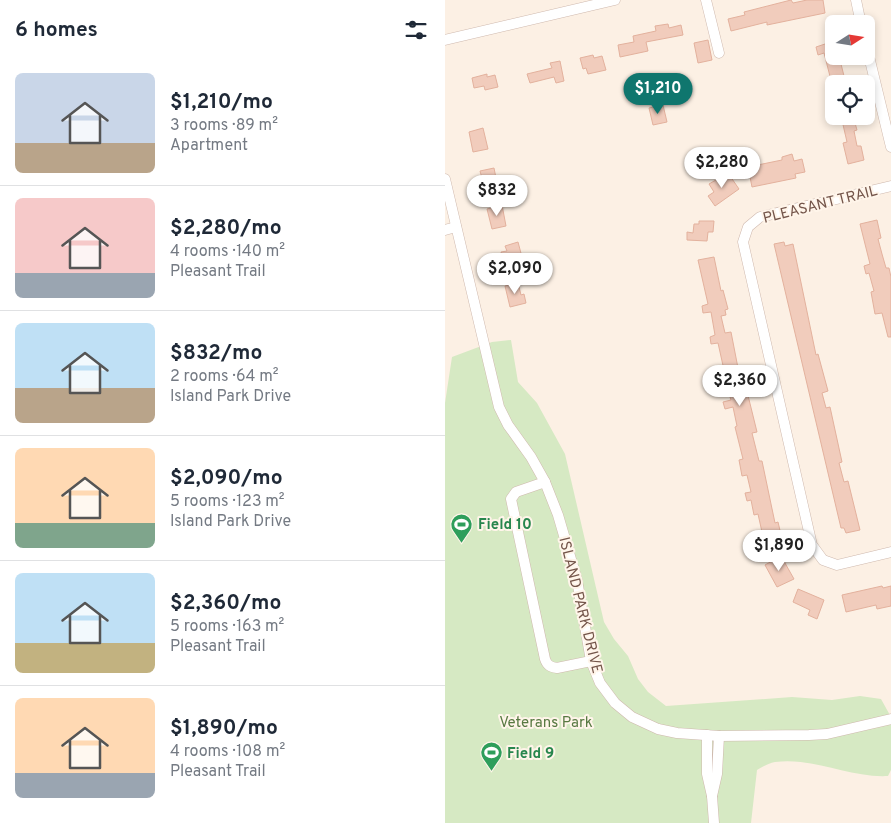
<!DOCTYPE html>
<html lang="en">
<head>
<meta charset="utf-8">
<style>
	body { margin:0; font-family:Overpass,sans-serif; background:#f2f2f3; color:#1f2937; height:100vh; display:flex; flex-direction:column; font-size:19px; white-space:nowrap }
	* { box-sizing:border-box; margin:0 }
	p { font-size:16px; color:#747a83 }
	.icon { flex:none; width:28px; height:28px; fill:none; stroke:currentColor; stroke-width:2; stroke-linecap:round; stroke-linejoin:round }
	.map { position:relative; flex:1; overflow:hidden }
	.side { display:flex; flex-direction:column; background:#fff; width:445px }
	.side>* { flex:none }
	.needle { width:32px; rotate:78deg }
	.tools { position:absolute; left:380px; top:15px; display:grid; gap:10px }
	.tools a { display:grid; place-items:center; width:50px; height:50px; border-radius:8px; background:#fff; box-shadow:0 2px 8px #0003; font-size:25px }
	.price { position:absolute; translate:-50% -42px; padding:0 11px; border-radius:18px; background:#fff; color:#222; font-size:16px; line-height:32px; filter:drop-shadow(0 1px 2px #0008) }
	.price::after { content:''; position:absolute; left:50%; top:30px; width:15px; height:11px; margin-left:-8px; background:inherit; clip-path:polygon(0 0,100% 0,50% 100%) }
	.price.on { background:#0f766e; color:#fff }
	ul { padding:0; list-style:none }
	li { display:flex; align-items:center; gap:15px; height:125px; padding:0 15px }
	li+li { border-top:1px solid #e0e1e3 }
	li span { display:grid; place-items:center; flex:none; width:140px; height:100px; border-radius:8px; color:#555 }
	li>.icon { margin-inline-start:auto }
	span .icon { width:60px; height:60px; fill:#fffc; stroke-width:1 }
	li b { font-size:21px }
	h2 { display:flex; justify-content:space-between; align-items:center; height:60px; padding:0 15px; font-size:21px }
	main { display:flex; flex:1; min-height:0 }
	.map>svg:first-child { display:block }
</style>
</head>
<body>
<main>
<section class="side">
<h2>6 homes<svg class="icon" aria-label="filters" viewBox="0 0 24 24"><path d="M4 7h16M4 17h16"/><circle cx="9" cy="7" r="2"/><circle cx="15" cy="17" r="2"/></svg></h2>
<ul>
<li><span style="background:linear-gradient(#c9d6e8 70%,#b9a48a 0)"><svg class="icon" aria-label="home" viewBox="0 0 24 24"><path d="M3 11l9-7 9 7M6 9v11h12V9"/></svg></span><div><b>$1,210/mo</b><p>3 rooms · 89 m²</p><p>Apartment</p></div></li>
<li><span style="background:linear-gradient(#f6c9c9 75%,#9aa5b1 0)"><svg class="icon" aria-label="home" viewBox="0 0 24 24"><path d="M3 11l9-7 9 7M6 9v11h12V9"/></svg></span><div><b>$2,280/mo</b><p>4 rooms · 140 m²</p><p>Pleasant Trail</p></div></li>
<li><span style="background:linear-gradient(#bfe0f5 65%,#b9a48a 0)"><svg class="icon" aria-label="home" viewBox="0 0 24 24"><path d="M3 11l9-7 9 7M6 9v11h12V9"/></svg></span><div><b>$832/mo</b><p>2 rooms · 64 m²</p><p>Island Park Drive</p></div></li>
<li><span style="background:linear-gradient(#ffd9b3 75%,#7fa58c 0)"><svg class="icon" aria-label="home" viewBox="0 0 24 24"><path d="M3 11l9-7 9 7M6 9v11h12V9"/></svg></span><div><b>$2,090/mo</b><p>5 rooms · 123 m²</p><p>Island Park Drive</p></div></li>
<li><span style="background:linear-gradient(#bfe0f5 70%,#c2b280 0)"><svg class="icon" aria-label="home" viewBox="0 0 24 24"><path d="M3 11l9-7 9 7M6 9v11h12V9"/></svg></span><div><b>$2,360/mo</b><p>5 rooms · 163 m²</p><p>Pleasant Trail</p></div></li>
<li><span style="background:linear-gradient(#ffd9b3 75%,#9aa5b1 0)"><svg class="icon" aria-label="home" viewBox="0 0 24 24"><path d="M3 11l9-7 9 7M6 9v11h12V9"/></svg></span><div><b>$1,890/mo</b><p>4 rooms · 108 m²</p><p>Pleasant Trail</p></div></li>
</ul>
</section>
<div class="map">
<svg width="446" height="823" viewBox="0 0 446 823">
	<rect width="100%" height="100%" fill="#fcf0e4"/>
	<!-- green -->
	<path fill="#d6e9c3" d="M66,340L73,382L92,403L120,454L159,622L169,639L183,656L193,679L203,692L221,706L347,697L387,700L415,696L436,699L446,717V770L443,776C404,778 369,757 330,762C324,763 317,767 312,770L306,823H0V403L7,357L47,342Z"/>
	<!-- building -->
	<g fill="#f1ccbc" stroke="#e3b19d">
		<polygon points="346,0 348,3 362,0 378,0 380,13 322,25 322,22 286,31 283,19 300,15 299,12"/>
		<polygon points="223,24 224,28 236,25 238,35 201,42 203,51 175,57 173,45 189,42 188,36 211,31 210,26"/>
		<polygon points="263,40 267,60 253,63 249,43"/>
		<polygon points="389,41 389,56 394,56 401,84 387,84 379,53 373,55 371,47"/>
		<polygon points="148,55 149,58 157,56 161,70 143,74 141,68 138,69 135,58"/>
		<polygon points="115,61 119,81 111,83 109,77 85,83 82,74 107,68 105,63"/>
		<polygon points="42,74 42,77 50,75 53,87 40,90 39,86 29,88 27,78"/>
		<polygon points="218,105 222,122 208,125 204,108"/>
		<polygon points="396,116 408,116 412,130 409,131 412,146 416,146 419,160 403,164 398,143 402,142"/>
		<polygon points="38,128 43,149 28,152 24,132"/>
		<polygon points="347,154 349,161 357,159 360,172 350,174 351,178 307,187 303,167 337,160 337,157"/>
		<polygon points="49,168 53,188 37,191 35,182 38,182 35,171"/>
		<polygon points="283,173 294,189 270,206 263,196 269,192 264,184"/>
		<polygon points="57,205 61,226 47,229 42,209"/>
		<polygon points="432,220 436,238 433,239 437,254 441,268 444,268 446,277 446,337 443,337 437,313 430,314 426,292 429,291 424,273 421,274 419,266 425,264 415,224"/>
		<polygon points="254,221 269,221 268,232 263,232 262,241 242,240 242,232 248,233 249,224 254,224"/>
		<polygon points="73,242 77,257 67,259 68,264 60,267 56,252 62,251 60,246"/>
		<polygon points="339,242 340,246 348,244 371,355 373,354 383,391 377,393 381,408 385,407 397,462 394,463 399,482 403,481 415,530 401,533 399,528 396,528 329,244"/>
		<polygon points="269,257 276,291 278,290 283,309 280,310 281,315 276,316 280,333 286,332 293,368 296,367 312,432 307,433 314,461 317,461 330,523 333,522 338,543 321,547 319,539 312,540 310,533 317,532 313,514 309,515 306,500 302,501 300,493 306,492 302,475 297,476 294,460 298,459 290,427 292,426 288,407 280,409 278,402 286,400 284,394 291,392 288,377 281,379 281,376 274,378 272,371 279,370 273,343 266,344 265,337 270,335 266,312 258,313 257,306 263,304 253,260"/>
		<polygon points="73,283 76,295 79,294 81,303 65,307 60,286"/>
		<polygon points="336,556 349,579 332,587 320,565"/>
		<polygon points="437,586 438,588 446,586 446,606 432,609 431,605 401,612 397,595"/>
		<polygon points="353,589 379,600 372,619 363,615 365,610 348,602"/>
	</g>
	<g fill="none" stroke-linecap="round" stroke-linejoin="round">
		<defs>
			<g id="minor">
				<polyline points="261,0 274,53"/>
				<polyline points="411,0 416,24"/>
				<polyline points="0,40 170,0"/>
				<polyline points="421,44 446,147"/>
				<polyline points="0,179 54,407 63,425 86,457 100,482 113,515 132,580 146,661 155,683 170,703 187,717 213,729 232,733 274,736 364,735 382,734 446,719"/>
				<polyline points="446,186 315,217 303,227 298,242 367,545 378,560 392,565 446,552"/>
				<polyline points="0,230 11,227"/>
				<path d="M100,482L71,492L66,499L100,659C102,665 105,667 112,668L146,661"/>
				<polyline points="262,735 262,774 267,796 272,774 274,736"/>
				<polyline points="267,796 269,823"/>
			</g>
		</defs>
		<!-- minor casing -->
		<use href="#minor" stroke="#cfb9ae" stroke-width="11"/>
		<!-- minor -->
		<use href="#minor" stroke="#fff" stroke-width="10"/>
	</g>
	<!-- icons -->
	<defs>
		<symbol id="stadium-pin" viewBox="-11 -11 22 30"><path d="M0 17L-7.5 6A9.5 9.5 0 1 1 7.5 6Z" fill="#2e9e5b" stroke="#fff5ea"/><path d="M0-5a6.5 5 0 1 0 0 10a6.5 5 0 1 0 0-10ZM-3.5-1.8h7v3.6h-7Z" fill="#fff"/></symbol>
	</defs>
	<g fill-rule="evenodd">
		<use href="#stadium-pin" x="4" y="512" width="25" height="34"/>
		<use href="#stadium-pin" x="34" y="740" width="25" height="34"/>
	</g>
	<g text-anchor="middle" stroke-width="4" stroke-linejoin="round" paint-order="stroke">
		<!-- street labels -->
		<g font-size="15" fill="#74554a" stroke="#fff5ea">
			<text transform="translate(375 204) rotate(-14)" y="5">PLEASANT TRAIL</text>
			<text transform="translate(136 605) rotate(76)" y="5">ISLAND PARK DRIVE</text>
		</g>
		<!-- leisure labels -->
		<g font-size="15" font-weight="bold" fill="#27864d" stroke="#fff5ea" text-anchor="start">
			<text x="33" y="529">Field 10</text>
			<text x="62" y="758">Field 9</text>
		</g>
		<!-- park labels -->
		<g font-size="15" fill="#587942" stroke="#fff5ea">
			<text x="101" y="727">Veterans Park</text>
		</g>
	</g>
</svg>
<div class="tools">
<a><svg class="needle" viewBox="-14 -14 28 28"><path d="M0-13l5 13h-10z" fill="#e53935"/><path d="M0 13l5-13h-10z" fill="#747a83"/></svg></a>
<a><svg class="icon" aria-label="locate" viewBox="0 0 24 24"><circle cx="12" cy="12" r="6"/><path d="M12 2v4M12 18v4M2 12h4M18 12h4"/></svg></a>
</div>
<b class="price on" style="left:213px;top:115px">$1,210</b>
<b class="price" style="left:277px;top:189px">$2,280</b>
<b class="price" style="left:52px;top:217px">$832</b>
<b class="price" style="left:70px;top:295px">$2,090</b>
<b class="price" style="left:295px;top:407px">$2,360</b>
<b class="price" style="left:334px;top:572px">$1,890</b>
</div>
</main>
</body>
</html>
